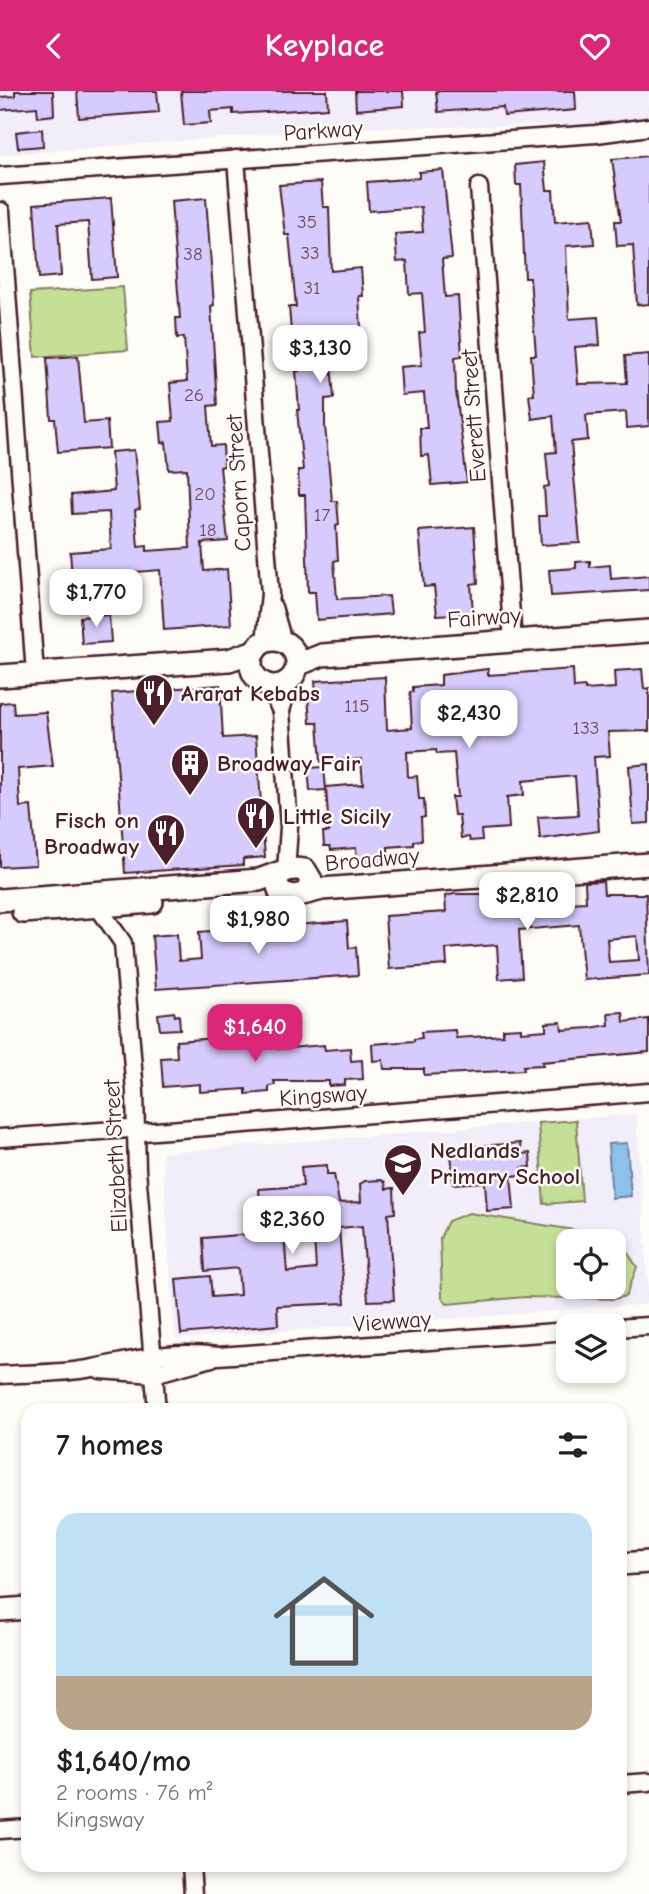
<!DOCTYPE html>
<html lang="en">
<head>
<meta charset="utf-8">
<style>
	body { margin:0; font-family:"Comic Neue",sans-serif; background:#f2f2f2; color:#222; height:100vh; display:flex; flex-direction:column; font-size:26px; white-space:nowrap }
	* { box-sizing:border-box; margin:0 }
	p { font-size:23px; color:#767676 }
	.icon { flex:none; width:38px; height:38px; fill:none; stroke:currentColor; stroke-width:2; stroke-linecap:round; stroke-linejoin:round }
	.map { position:relative; flex:1; overflow:hidden }
	.panel { position:absolute; left:21px; top:1312px; width:606px; height:469px; display:flex; flex-direction:column; background:#fff; border-radius:21px; box-shadow:0 4px 10px #0003 }
	.panel>* { flex:none }
	.fabs { position:absolute; left:556px; top:1138px; display:grid; gap:14px }
	.fabs a { display:grid; place-items:center; width:70px; height:70px; border-radius:14px; background:#fff; box-shadow:0 4px 10px #0003; font-size:35px }
	.price { position:absolute; translate:-50% -60px; padding:0 16px; border-radius:14px; background:#fff; color:#222; font-size:23px; line-height:46px; filter:drop-shadow(0 2px 4px #0008) }
	.price::after { content:''; position:absolute; left:50%; top:42px; width:21px; height:16px; margin-left:-10px; background:inherit; clip-path:polygon(0 0,100% 0,50% 100%) }
	.price.current { background:#db2777; color:#fff }
	ul { padding:0; list-style:none }
	li { display:grid; align-content:center; gap:14px; height:371px; padding:0 35px }
	li span { display:grid; place-items:center; height:217px; border-radius:21px; color:#555 }
	li>.icon { margin-inline-start:auto }
	span .icon { width:126px; height:126px; fill:#fffc; stroke-width:1 }
	li b { font-size:30px }
	h2 { display:flex; justify-content:space-between; align-items:center; height:84px; padding:0 35px; font-size:30px }
	header { display:flex; justify-content:space-between; align-items:center; height:91px; padding:0 35px; background:#db2777; color:#fff; font-size:32px; font-weight:600 }
	.map>svg:first-child { display:block }
</style>
</head>
<body>
<header><svg class="icon" aria-label="back" viewBox="0 0 24 24"><path d="M15 5l-7 7 7 7"/></svg>Keyplace<svg class="icon" aria-label="heart" viewBox="0 0 24 24"><path d="M12 20l-8-8c-3-5 5-10 8-4 3-6 11-1 8 4z"/></svg></header>
<div class="map">
<svg width="649" height="1803" viewBox="0 0 649 1803">
	<rect width="100%" height="100%" fill="#fdfcf7"/>
	<filter id="ink" filterUnits="userSpaceOnUse"><feTurbulence type="fractalNoise" baseFrequency=".0143" numOctaves="2"/><feDisplacementMap in="SourceGraphic" scale="14" xChannelSelector="R" yChannelSelector="G"/><feConvolveMatrix kernelMatrix="1 2 1 2 8 2 1 2 1" color-interpolation-filters="sRGB"/></filter>
	<g filter="url(#ink)">
		<!-- built -->
		<g fill="#f1edf9" fill-rule="evenodd">
			<polygon points="0,0 649,0 649,33 345,37 0,64"/>
			<path d="M636,1023L649,1213L175,1248L162,1062ZM569,1150H614V1195H569Z"/>
		</g>
		<!-- green -->
		<g fill="#c4e097" stroke="#878061" stroke-width="2" fill-rule="evenodd">
			<polygon points="123,196 128,259 35,266 30,202"/>
			<polygon points="576,1029 582,1110 544,1113 538,1032"/>
			<path d="M469,1122L617,1146L637,1176L626,1205L614,1208L525,1206L447,1213L442,1206L440,1147L448,1130ZM569,1150H614V1195H569Z"/>
		</g>
		<!-- water -->
		<polygon fill="#8cc2ea" stroke="#72819e" stroke-width="2" points="627,1052 631,1105 612,1107 608,1053"/>
		<!-- building -->
		<g fill="#d6cbfd" stroke="#4a1f2b" stroke-width="2" fill-rule="evenodd">
			<polygon points="15,0 53,0 54,24 38,26 37,16 0,19 0,6 15,5"/>
			<polygon points="77,0 157,0 159,21 79,27"/>
			<polygon points="181,0 327,0 328,17 233,23 233,18 210,20 211,32 184,34"/>
			<polygon points="355,0 403,0 404,15 356,19"/>
			<polygon points="436,0 575,0 576,19 504,25 503,16 438,21"/>
			<polygon points="42,38 43,55 18,57 16,41"/>
			<polygon points="649,65 649,213 637,214 633,154 617,155 615,130 621,130 612,68"/>
			<polygon points="544,71 547,99 553,99 555,131 592,128 594,153 566,155 569,228 598,226 600,254 575,256 578,293 627,292 625,265 649,263 649,335 627,337 626,321 586,324 588,349 571,351 580,452 541,454 539,425 546,425 544,396 549,395 546,362 556,361 553,325 532,328 529,304 534,304 531,264 536,264 530,187 525,187 521,94 516,94 515,74"/>
			<polygon points="443,79 452,167 442,168 445,206 458,205 462,265 455,266 456,300 467,391 432,394 429,364 421,365 420,337 427,337 424,302 402,304 400,276 422,274 419,242 425,241 422,202 409,203 407,170 397,171 395,143 423,141 421,116 369,120 367,91 419,87 419,81"/>
			<polygon points="321,91 323,116 329,116 331,180 361,177 363,205 359,205 361,237 328,239 334,307 325,308 325,335 332,410 337,410 339,434 336,435 338,469 334,470 337,508 389,505 391,523 317,529 315,501 308,501 305,404 299,404 298,379 303,379 297,319 299,319 296,280 299,280 296,241 291,241 289,216 296,216 289,144 285,144 279,94"/>
			<polygon points="111,107 117,186 92,188 88,131 58,133 61,185 39,187 34,113"/>
			<polygon points="206,107 214,214 211,215 217,314 208,315 211,355 223,354 224,375 220,376 228,450 202,452 204,480 227,478 231,534 164,539 160,479 72,486 70,461 111,458 109,421 72,423 71,404 114,400 111,361 134,359 140,418 135,419 138,456 147,455 147,460 190,457 187,378 169,379 166,351 162,352 160,331 173,330 170,292 187,290 184,246 177,247 176,227 180,227 171,110"/>
			<polygon points="78,265 84,332 107,330 109,357 58,361 55,328 51,328 47,267"/>
			<polygon points="474,436 478,492 471,493 473,522 437,524 434,495 424,496 419,440"/>
			<polygon points="590,470 590,476 610,474 611,488 649,485 649,499 551,505 549,479 576,477 576,471"/>
			<polygon points="109,524 111,551 82,553 80,526"/>
			<polygon points="488,578 488,584 573,578 574,597 585,596 585,599 615,597 614,580 642,578 644,598 649,597 649,640 608,641 610,665 594,666 599,740 540,748 538,726 578,724 575,685 523,690 524,704 507,706 509,737 481,739 482,749 470,750 469,746 461,747 459,724 454,724 452,706 458,706 454,662 437,663 436,659 407,661 408,686 417,685 419,708 424,708 425,726 421,727 422,749 414,750 414,754 388,756 388,764 383,765 384,771 357,773 356,757 331,759 330,755 324,755 323,741 329,741 326,696 363,693 361,668 321,671 318,632 310,632 308,604 316,603 315,590 385,586 387,639 412,637 410,601 413,601 413,596 441,594 441,584"/>
			<polygon points="220,594 223,647 256,645 265,766 243,768 243,774 125,782 112,602"/>
			<polygon points="13,611 14,623 46,621 53,675 18,678 20,716 31,715 36,774 0,776 0,612"/>
			<polygon points="649,673 649,732 633,733 629,675"/>
			<polygon points="324,676 326,699 310,700 308,677"/>
			<path d="M603,790L604,803H646L649,884L584,889L579,834L519,839L522,886L499,888L497,854L446,858L447,874L389,878L385,825L446,821L445,805L454,803H489L490,816L586,811L585,791ZM637,845L639,869L609,871L607,848Z"/>
			<polygon points="347,830 349,857 356,856 358,884 156,898 152,845 177,843 179,870 201,868 199,841"/>
			<polygon points="174,921 175,925 179,924 180,938 160,939 158,923"/>
			<polygon points="623,921 624,931 649,928 649,961 542,971 543,974 523,975 524,979 424,984 424,978 384,978 383,969 373,970 372,953 414,950 414,948 422,947 421,941 455,939 456,947 503,944 503,938 521,937 521,941 546,939 546,932 561,931 562,939 590,937 609,934 608,922"/>
			<polygon points="273,943 277,958 324,954 325,959 350,957 351,970 362,969 363,988 345,989 345,994 329,995 329,990 274,990 275,994 269,995 269,1001 246,1003 246,998 200,1001 200,993 163,996 161,967 177,966 176,950"/>
			<polygon points="520,1052 521,1063 530,1062 531,1076 522,1077 522,1084 511,1085 514,1118 487,1120 485,1091 453,1093 451,1057"/>
			<path d="M327,1074V1083H334L339,1112L361,1111L360,1093L365,1090L381,1089L385,1091L386,1098L394,1097L395,1122L388,1123L394,1209L368,1210L362,1135L339,1137L345,1212L277,1215L278,1234L181,1243L176,1188L210,1185L212,1206L240,1204L238,1177L205,1180L203,1147L262,1142L259,1098L303,1095L301,1076ZM313,1128L316,1178L287,1181L283,1130Z"/>
		</g>
		<g fill="none" stroke-linecap="round" stroke-linejoin="round">
			<defs>
				<g id="street">
					<polyline points="236,68 270,503 265,551"/>
					<polyline points="0,85 596,43 649,36"/>
					<polyline points="479,96 513,550"/>
					<polyline points="1,120 35,583"/>
					<polyline points="273,516 283,551"/>
					<polyline points="268,594 281,620"/>
					<polyline points="286,780 289,736 281,620 289,590"/>
					<polyline points="98,816 123,852 135,1001 137,1079 157,1320"/>
					<polyline points="0,1047 130,1038 143,1041 649,1001"/>
					<polyline points="614,1237 649,1235"/>
					<polyline points="100,1279 154,1283 212,1267"/>
					<path d="M0,1284C30,1282 63,1283 93,1277C140,1268 169,1259 218,1265L569,1240"/>
					<polyline points="620,1693 649,1691"/>
					<polyline points="0,1739 28,1737"/>
					<polyline points="191,1774 193,1803"/>
				</g>
				<g id="secondary">
					<circle cx="274" cy="572" r="23"/>
					<polyline points="297,574 322,564 649,540"/>
					<polyline points="0,585 229,569 255,560"/>
					<path d="M308,800L311,789L305,779C294,777 282,778 276,788L280,802L295,805L322,798L649,773"/>
					<polyline points="0,809 259,789 281,781"/>
					<polyline points="23,821 152,811"/>
					<polyline points="620,1473 649,1471"/>
					<polyline points="0,1519 28,1517"/>
				</g>
			</defs>
			<!-- street casing -->
			<use href="#street" stroke="#4a1f2b" stroke-width="21"/>
			<!-- secondary casing -->
			<use href="#secondary" stroke="#4a1f2b" stroke-width="26"/>
			<!-- street -->
			<use href="#street" stroke="#fdfcf7" stroke-width="16"/>
			<!-- secondary -->
			<use href="#secondary" stroke="#fdfcf7" stroke-width="21"/>
		</g>
	</g>
	<!-- icons -->
	<defs>
		<symbol id="restaurant-pin" viewBox="-11 -11 22 30"><path d="M0 17L-7.5 6A9.5 9.5 0 1 1 7.5 6Z" fill="#4a1f2b" stroke="#fdfcf7"/><path d="M-5-6h1v4h1v-4h1v4h1v-4h1v5L-1.5 .5V6h-2V.5L-5-1ZM5-6V6H3V1.5H1.5Q1.5-4 5-6Z" fill="#fff"/></symbol>
		<symbol id="building-pin" viewBox="-11 -11 22 30"><path d="M0 17L-7.5 6A9.5 9.5 0 1 1 7.5 6Z" fill="#4a1f2b" stroke="#fdfcf7"/><path d="M-4-6H4V6H1V3H-1V6H-4ZM-2.5-4.3h1.7v1.8h-1.7ZM.8-4.3h1.7v1.8H.8ZM-2.5-1h1.7V.8h-1.7ZM.8-1h1.7V.8H.8Z" fill="#fff"/></symbol>
		<symbol id="school-pin" viewBox="-11 -11 22 30"><path d="M0 17L-7.5 6A9.5 9.5 0 1 1 7.5 6Z" fill="#4a1f2b" stroke="#fdfcf7"/><path d="M0-5L7-2L0 1L-7-2ZM-4 1L0 2.5L4 1V4Q0 6-4 4Z" fill="#fff"/></symbol>
	</defs>
	<g fill-rule="evenodd">
		<use href="#restaurant-pin" x="132" y="580" width="44" height="60"/>
		<use href="#building-pin" x="168" y="650" width="44" height="60"/>
		<use href="#restaurant-pin" x="234" y="703" width="44" height="60"/>
		<use href="#restaurant-pin" x="144" y="720" width="44" height="60"/>
		<use href="#school-pin" x="381" y="1050" width="44" height="60"/>
	</g>
	<g text-anchor="middle" stroke-width="5" stroke-linejoin="round" paint-order="stroke">
		<!-- number labels -->
		<g font-size="19" fill="#6d4a60">
			<text x="307" y="137">35</text>
			<text x="310" y="168">33</text>
			<text x="193" y="169">38</text>
			<text x="312" y="203">31</text>
			<text x="194" y="310">26</text>
			<text x="205" y="409">20</text>
			<text x="322" y="430">17</text>
			<text x="208" y="445">18</text>
			<text x="357" y="621">115</text>
			<text x="586" y="643">133</text>
		</g>
		<!-- street labels -->
		<g font-size="23" fill="#4a1f2b" stroke="#fdfcf7">
			<text transform="translate(323 39) rotate(-4)" y="8">Parkway</text>
			<text transform="translate(473 325) rotate(-94)" y="8">Everett Street</text>
			<text transform="translate(238 392) rotate(-94)" y="8">Caporn Street</text>
			<text transform="translate(484 526) rotate(-4)" y="8">Fairway</text>
			<text transform="translate(372 768) rotate(-5)" y="8">Broadway</text>
			<text transform="translate(323 1004) rotate(-4)" y="8">Kingsway</text>
			<text transform="translate(115 1065) rotate(-93)" y="8">Elizabeth Street</text>
			<text transform="translate(392 1230) rotate(-4)" y="8">Viewway</text>
		</g>
		<!-- poi labels -->
		<g font-size="23" font-weight="bold" fill="#4a1f2b" stroke="#fdfcf7" text-anchor="start">
			<text x="181" y="610">Ararat Kebabs</text>
			<text x="217" y="680">Broadway Fair</text>
			<text x="283" y="733">Little Sicily</text>
			<text x="139" y="737" text-anchor="end">Fisch on<tspan x="139" dy="26">Broadway</tspan></text>
			<text x="430" y="1067">Nedlands<tspan x="430" dy="26">Primary School</tspan></text>
		</g>
	</g>
</svg>
<div class="fabs">
<a><svg class="icon" aria-label="locate" viewBox="0 0 24 24"><circle cx="12" cy="12" r="6"/><path d="M12 2v4M12 18v4M2 12h4M18 12h4"/></svg></a>
<a><svg class="icon" aria-label="layers" viewBox="0 0 24 24"><path d="M12 4l9 5-9 5-9-5zM3 14l9 5 9-5"/></svg></a>
</div>
<b class="price" style="left:320px;top:294px">$3,130</b>
<b class="price" style="left:96px;top:538px">$1,770</b>
<b class="price" style="left:469px;top:659px">$2,430</b>
<b class="price" style="left:527px;top:841px">$2,810</b>
<b class="price" style="left:258px;top:865px">$1,980</b>
<b class="price current" style="left:255px;top:973px">$1,640</b>
<b class="price" style="left:292px;top:1165px">$2,360</b>
<section class="panel">
<h2>7 homes<svg class="icon" aria-label="filters" viewBox="0 0 24 24"><path d="M4 7h16M4 17h16"/><circle cx="9" cy="7" r="2"/><circle cx="15" cy="17" r="2"/></svg></h2>
<ul>
<li><span style="background:linear-gradient(#bfe0f5 75%,#b9a48a 0)"><svg class="icon" aria-label="home" viewBox="0 0 24 24"><path d="M3 11l9-7 9 7M6 9v11h12V9"/></svg></span><div><b>$1,640/mo</b><p>2 rooms · 76 m²</p><p>Kingsway</p></div></li>
</ul>
</section>
</div>
</body>
</html>
